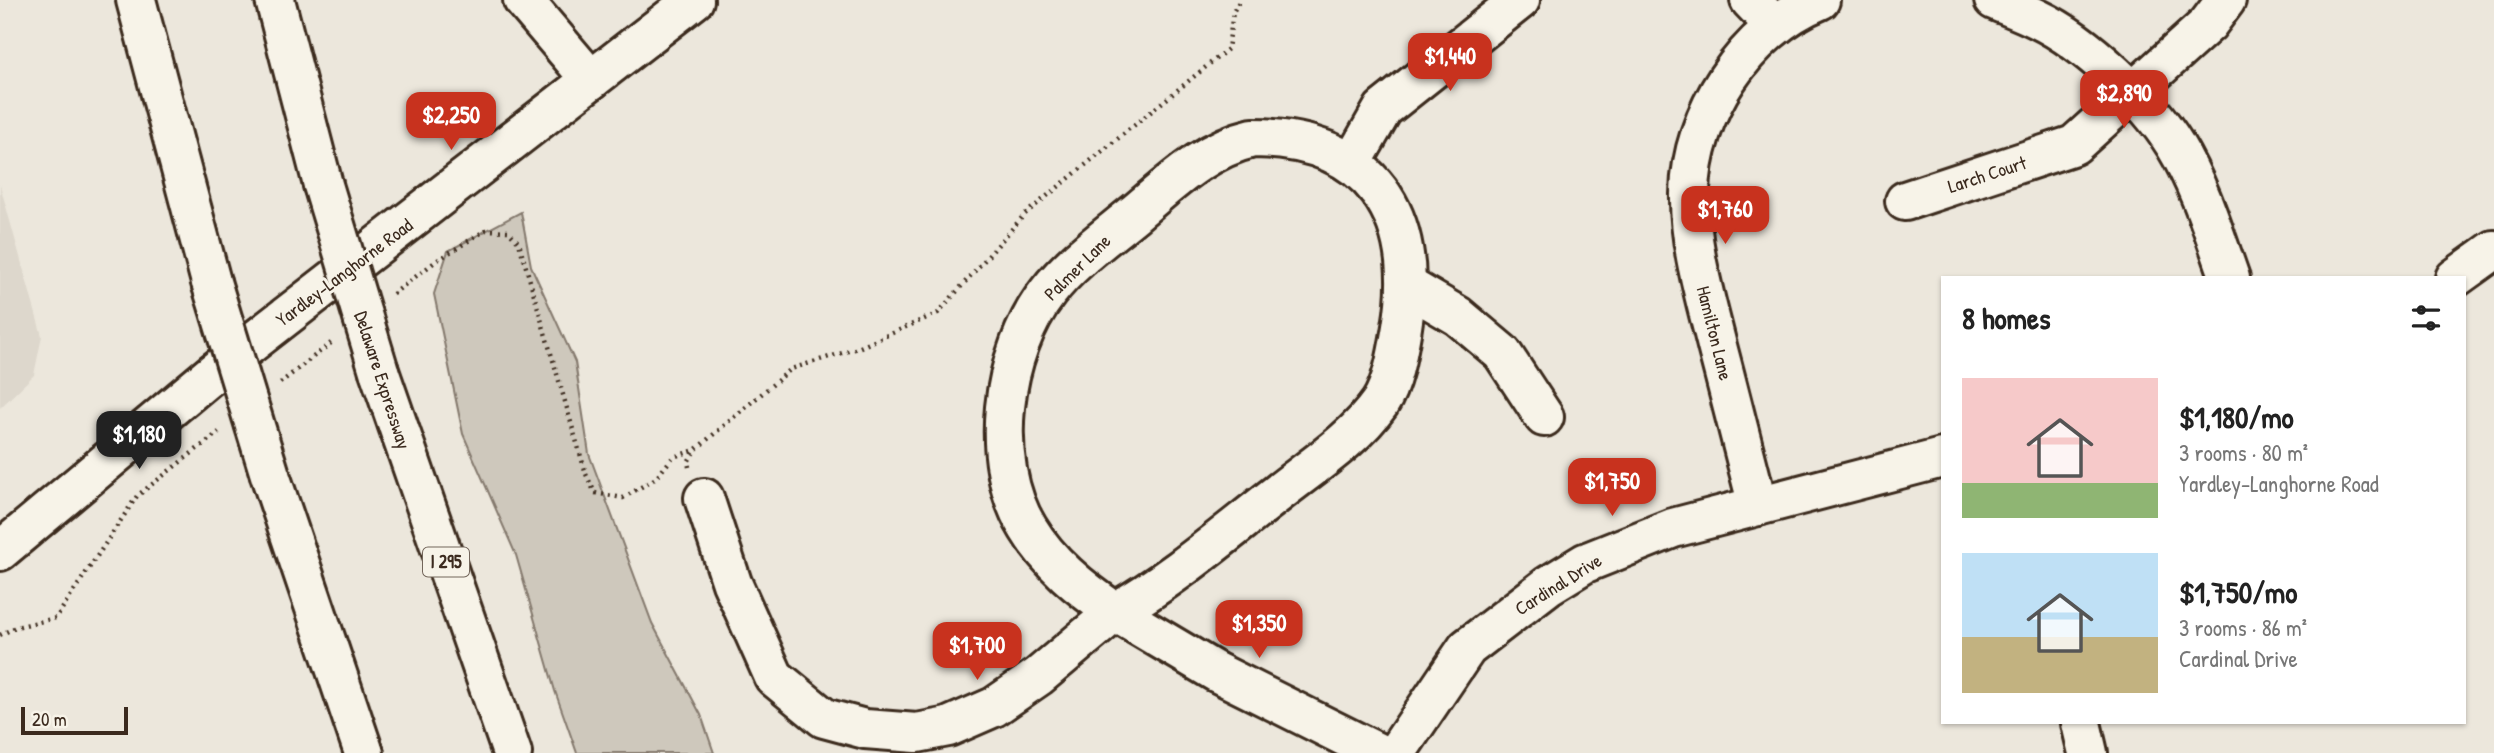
<!DOCTYPE html>
<html lang="en">
<head>
<meta charset="utf-8">
<style>
	body { margin:0; font-family:"Patrick Hand",sans-serif; background:#f2f2f2; color:#222; height:100vh; display:flex; flex-direction:column; font-size:26px; white-space:nowrap }
	* { box-sizing:border-box; margin:0 }
	p { font-size:23px; color:#767676 }
	.icon { flex:none; width:38px; height:38px; fill:none; stroke:currentColor; stroke-width:2; stroke-linecap:round; stroke-linejoin:round }
	.map { position:relative; flex:1; overflow:hidden }
	.side { position:absolute; left:1941px; top:276px; width:525px; height:448px; display:flex; flex-direction:column; background:#fff; border-radius:0px; box-shadow:0 2px 5px #0004 }
	.side>* { flex:none }
	.scale { position:absolute; left:21px; bottom:18px; width:107px; box-sizing:border-box; padding-left:7px; border:4px solid #3b2a1e; border-top:0; font-size:19px; line-height:24px; white-space:nowrap; color:#3b2a1e; -webkit-text-stroke:5px #f7f3e8; paint-order:stroke }
	.price { position:absolute; translate:-50% -60px; padding:0 16px; border-radius:14px; background:#c8321e; color:#fff; font-size:23px; line-height:46px; filter:drop-shadow(0 2px 4px #0008) }
	.price::after { content:''; position:absolute; left:50%; top:42px; width:21px; height:16px; margin-left:-10px; background:inherit; clip-path:polygon(0 0,100% 0,50% 100%) }
	.price.on { background:#222; color:#fff }
	ul { padding:0; list-style:none }
	li { display:flex; align-items:center; gap:21px; height:175px; padding:0 21px }
	li span { display:grid; place-items:center; flex:none; width:196px; height:140px; border-radius:0px; color:#555 }
	li>.icon { margin-inline-start:auto }
	span .icon { width:84px; height:84px; fill:#fffc; stroke-width:1 }
	li b { font-size:30px }
	h2 { display:flex; justify-content:space-between; align-items:center; height:84px; padding:0 21px; font-size:30px }
	.map>svg:first-child { display:block }
</style>
</head>
<body>
<div class="map">
<svg width="2494" height="753" viewBox="0 0 2494 753">
	<rect width="100%" height="100%" fill="#ece7dc"/>
	<filter id="ink" filterUnits="userSpaceOnUse"><feTurbulence type="fractalNoise" baseFrequency=".0143" numOctaves="2"/><feDisplacementMap in="SourceGraphic" scale="14" xChannelSelector="R" yChannelSelector="G"/><feConvolveMatrix kernelMatrix="1 2 1 2 8 2 1 2 1" color-interpolation-filters="sRGB"/></filter>
	<g filter="url(#ink)">
		<!-- built -->
		<polygon fill="#ddd7cc" points="0,185 42,336 34,375 0,408"/>
		<!-- green -->
		<polygon fill="#cec8bc" stroke="#84796d" stroke-width="2" points="521,212 531,266 575,362 589,454 652,623 701,715 714,753 577,753 555,691 516,555 463,434 434,294 448,251"/>
		<g fill="none" stroke-linecap="round" stroke-linejoin="round">
			<defs>
				<g id="minor">
					<polyline points="523,0 591,80"/>
					<polyline points="1750,0 1774,25"/>
					<path d="M1994,0C2008,6 2024,12 2038,19C2086,42 2147,100 2175,145C2200,186 2214,233 2230,278"/>
					<path d="M1253,138C1371,138 1421,215 1402,327C1398,350 1393,383 1380,403C1354,440 1312,466 1277,494C1224,535 1173,579 1115,612C1081,589 1049,563 1028,528C987,461 1001,352 1048,292C1071,262 1105,238 1134,214C1171,183 1205,149 1253,138Z"/>
					<polyline points="1352,163 1383,109 1520,0"/>
					<polyline points="1905,201 2074,145 2208,24 2226,0"/>
					<polyline points="2455,278 2494,250"/>
					<polyline points="1407,286 1458,316 1502,353 1544,417"/>
					<polyline points="704,498 732,583 774,677 824,718 865,729 917,733 948,727 994,707 1039,676 1115,612 1216,672 1378,753"/>
					<path d="M1758,506C1744,452 1731,399 1717,346C1705,297 1689,244 1690,194C1691,114 1746,30 1820,0"/>
					<polyline points="2081,723 2088,753"/>
					<polyline points="1396,753 1467,648 1549,585 1585,563 1673,528 1942,458"/>
				</g>
				<polyline id="major" points="0,551 213,373 694,0"/>
				<g id="highway">
					<polyline points="136,0 211,282"/>
					<polyline points="275,0 323,185"/>
					<polyline points="379,371 512,753"/>
					<polyline points="270,475 364,753"/>
				</g>
			</defs>
			<!-- minor casing -->
			<use href="#minor" stroke="#3b2a1e" stroke-width="44"/>
			<!-- major casing -->
			<use href="#major" stroke="#3b2a1e" stroke-width="44"/>
			<!-- highway casing -->
			<use href="#highway" stroke="#3b2a1e" stroke-width="44"/>
			<!-- path -->
			<g stroke="#3b2a1e" stroke-width="4.5" stroke-dasharray="2 5" stroke-linecap="butt">
				<polyline points="393,294 436,261 486,230 508,231 519,243 586,474 595,493 623,498 656,478 673,457 695,450 791,369 858,348 938,313 1025,214 1228,49 1233,12 1240,0"/>
				<polyline points="280,383 331,343"/>
				<polyline points="689,467 688,462 695,450"/>
				<polyline points="0,635 16,627 56,618 137,496 219,432"/>
			</g>
			<!-- minor -->
			<use href="#minor" stroke="#f7f3e8" stroke-width="38"/>
			<!-- major -->
			<use href="#major" stroke="#f7f3e8" stroke-width="38"/>
			<!-- highway -->
			<use href="#highway" stroke="#f7f3e8" stroke-width="38"/>
			<defs>
				<g id="highway-bridge">
					<polyline points="323,185 379,371"/>
					<polyline points="211,282 270,475"/>
				</g>
			</defs>
			<!-- highway-bridge casing -->
			<use href="#highway-bridge" stroke="#3b2a1e" stroke-width="44" stroke-linecap="butt"/>
			<!-- highway-bridge -->
			<use href="#highway-bridge" stroke="#f7f3e8" stroke-width="38"/>
		</g>
	</g>
	<g text-anchor="middle" stroke-width="6" stroke-linejoin="round" paint-order="stroke">
		<!-- shield labels -->
		<rect fill="#f7f3e8" stroke="#73665b" stroke-width="2" x="423" y="547.5" width="46" height="29" rx="5"/>
		<g font-size="18" font-weight="bold" fill="#3b2a1e">
			<text x="446" y="568">I 295</text>
		</g>
		<!-- street labels -->
		<g font-size="19" fill="#3b2a1e" stroke="#f7f3e8">
			<text transform="translate(1987 174) rotate(-18)" y="7">Larch Court</text>
			<text transform="translate(1077 267) rotate(-45)" y="7">Palmer Lane</text>
			<text transform="translate(344 272) rotate(-37)" y="7">Yardley-Langhorne Road</text>
			<text transform="translate(1715 333) rotate(76)" y="7">Hamilton Lane</text>
			<text transform="translate(383 380) rotate(72)" y="7">Delaware Expressway</text>
			<text transform="translate(1558 584) rotate(-32)" y="7">Cardinal Drive</text>
		</g>
	</g>
</svg>
<div class="scale">20 m</div>
<b class="price" style="left:1450px;top:93px">$1,440</b>
<b class="price" style="left:2124px;top:130px">$2,890</b>
<b class="price" style="left:451px;top:152px">$2,250</b>
<b class="price" style="left:1725px;top:246px">$1,760</b>
<b class="price on" style="left:139px;top:471px">$1,180</b>
<b class="price" style="left:1612px;top:518px">$1,750</b>
<b class="price" style="left:1259px;top:660px">$1,350</b>
<b class="price" style="left:977px;top:682px">$1,700</b>
<section class="side">
<h2>8 homes<svg class="icon" aria-label="filters" viewBox="0 0 24 24"><path d="M4 7h16M4 17h16"/><circle cx="9" cy="7" r="2"/><circle cx="15" cy="17" r="2"/></svg></h2>
<ul>
<li><span style="background:linear-gradient(#f6c9c9 75%,#8fb573 0)"><svg class="icon" aria-label="home" viewBox="0 0 24 24"><path d="M3 11l9-7 9 7M6 9v11h12V9"/></svg></span><div><b>$1,180/mo</b><p>3 rooms · 80 m²</p><p>Yardley-Langhorne Road</p></div></li>
<li><span style="background:linear-gradient(#bfe0f5 60%,#c2b280 0)"><svg class="icon" aria-label="home" viewBox="0 0 24 24"><path d="M3 11l9-7 9 7M6 9v11h12V9"/></svg></span><div><b>$1,750/mo</b><p>3 rooms · 86 m²</p><p>Cardinal Drive</p></div></li>
</ul>
</section>
</div>
</body>
</html>
